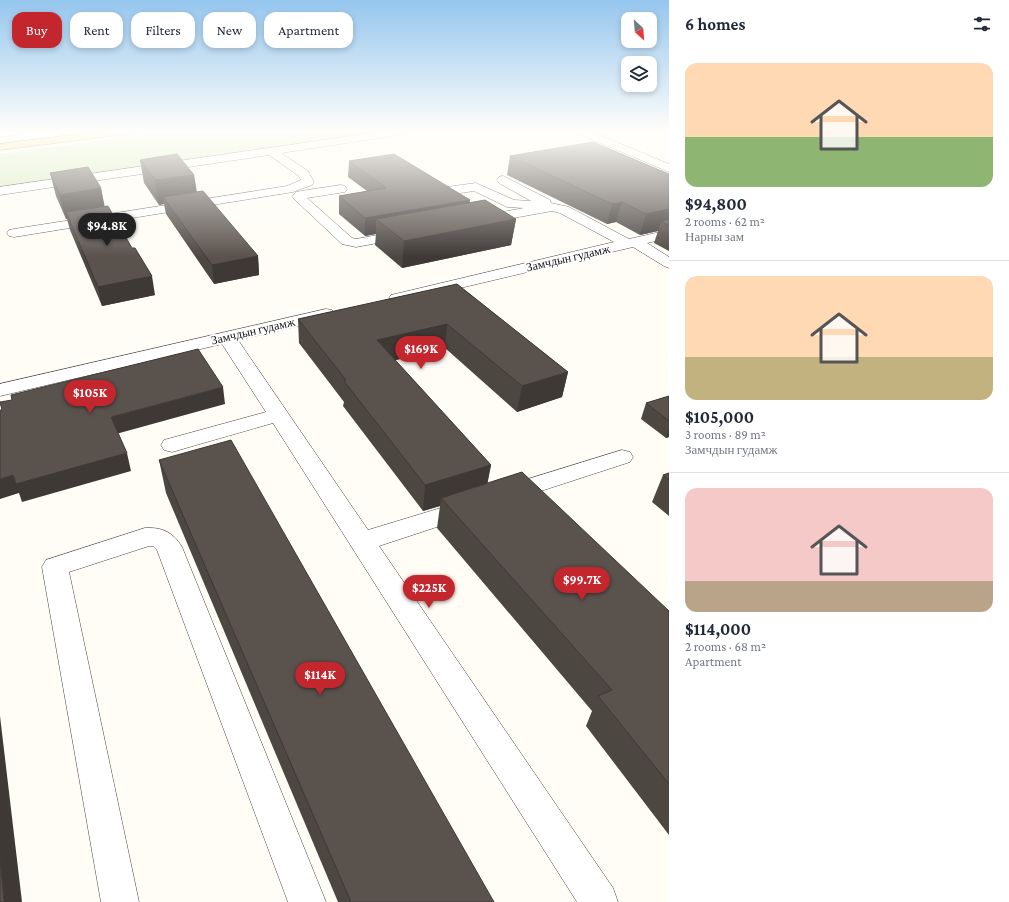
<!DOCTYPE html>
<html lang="en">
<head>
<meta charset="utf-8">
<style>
	body { margin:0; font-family:"Crimson Pro",serif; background:#f2f2f3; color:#1f2937; height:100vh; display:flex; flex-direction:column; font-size:15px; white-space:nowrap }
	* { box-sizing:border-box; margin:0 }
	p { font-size:13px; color:#747a83 }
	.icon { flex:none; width:22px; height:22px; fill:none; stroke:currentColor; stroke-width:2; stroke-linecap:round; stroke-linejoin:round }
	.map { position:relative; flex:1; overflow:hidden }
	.sheet { display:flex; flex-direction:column; background:#fff; width:340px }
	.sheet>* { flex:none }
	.hud { position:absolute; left:12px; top:12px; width:380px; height:36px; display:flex; gap:8px }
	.needle { width:26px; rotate:154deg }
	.controls { position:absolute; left:621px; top:12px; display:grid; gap:8px }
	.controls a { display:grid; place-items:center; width:36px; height:36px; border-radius:8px; background:#fff; box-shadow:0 2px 6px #0003; font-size:20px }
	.price { position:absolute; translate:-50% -34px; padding:0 9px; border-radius:14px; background:#c4262e; color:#fff; font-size:13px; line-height:26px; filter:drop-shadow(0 1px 2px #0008) }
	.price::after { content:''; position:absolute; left:50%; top:24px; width:12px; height:9px; margin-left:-6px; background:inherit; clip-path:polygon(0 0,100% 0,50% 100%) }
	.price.active { background:#222; color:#fff }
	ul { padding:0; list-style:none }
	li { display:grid; align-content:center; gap:8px; height:212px; padding:0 16px }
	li+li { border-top:1px solid #e0e1e3 }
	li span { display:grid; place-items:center; height:124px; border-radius:12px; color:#555 }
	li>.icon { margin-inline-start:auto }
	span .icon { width:72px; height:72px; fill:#fffc; stroke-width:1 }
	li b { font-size:17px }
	h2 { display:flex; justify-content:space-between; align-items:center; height:48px; padding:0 16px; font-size:17px }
	.pill { padding:0 14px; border-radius:12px; background:#fff; box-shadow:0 2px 6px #0003; font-size:14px; line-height:36px }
	.pill.active { background:#c4262e; color:#fff }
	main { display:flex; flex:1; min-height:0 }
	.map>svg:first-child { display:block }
</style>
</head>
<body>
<main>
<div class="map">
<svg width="669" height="902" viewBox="0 0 669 902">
	<rect width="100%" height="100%" fill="#fffdf5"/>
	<!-- green -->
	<polygon fill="#d5ebbd" points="174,131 382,131 0,186 0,154"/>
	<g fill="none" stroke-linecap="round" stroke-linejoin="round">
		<defs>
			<g id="minor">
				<polygon points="0,131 27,131 22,134 0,137"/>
				<polygon points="386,131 411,131 406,134 281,153 308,171 314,182 312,185 293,192 14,237 9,236 7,233 9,230 14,229 287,186 301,180 299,176 269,155 0,195 0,187"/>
				<polygon points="576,131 590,131 669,164 669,172 577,133"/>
				<polygon points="503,176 550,200 551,203 569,207 629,239 669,230 669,238 647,243 669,257 669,268 664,266 633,247 397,303 391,301 389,298 391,295 614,242 560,213 552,211 480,224 475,223 473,220 475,217 524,208 507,207 474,191 447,195 443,194 441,191 443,188 447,187 476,183 514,200 531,201 499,183 497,180 499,177"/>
				<polygon points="341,185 345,186 347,189 345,192 307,198 352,238 356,239 405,230 410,231 412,234 410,237 356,247 342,244 292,197 296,192 301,191"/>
				<polygon points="326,309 332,310 335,314 332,318 238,340 368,530 467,500 476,502 479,508 476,514 379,546 613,888 618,902 577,902 273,423 172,452 164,450 161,445 164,440 266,412 222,344 0,396 0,384"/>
				<polygon points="622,450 630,452 633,457 630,462 507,502 499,500 495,494 499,488"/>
				<path d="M145,528C162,527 173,532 182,547L326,902H288L157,550L153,546H149L69,572L139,902H101L42,567L46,560Z"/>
			</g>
			<polygon id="major" points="104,131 133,131 128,134 0,150 0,144"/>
		</defs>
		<!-- minor casing -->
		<use href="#minor" stroke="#444" stroke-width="1"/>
		<!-- major casing -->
		<use href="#major" stroke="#222" stroke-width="1"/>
		<!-- minor -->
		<use href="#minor" fill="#fff" fill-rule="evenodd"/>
		<!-- major -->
		<use href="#major" fill="#f9d66b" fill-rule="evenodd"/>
	</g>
	<!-- wall -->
	<g fill="#4d4742">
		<polygon points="510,156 669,174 669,251 654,243 658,231 640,235 616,222 607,224 507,175"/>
		<polygon points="140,160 194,175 197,192 258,256 259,275 214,284 166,214 164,204 159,205 144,183"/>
		<polygon points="349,161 516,219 511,245 402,268 375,245 376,234 365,236 339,214 339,196 367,191 348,177"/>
		<polygon points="50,173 101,188 104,206 155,295 102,306 70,230 67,219 66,219 56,196"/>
		<polygon points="457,284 568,372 562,397 517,412 445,348 395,360 491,465 487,483 669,611 669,835 586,726 592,711 437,528 440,506 423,511 343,406 344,402 299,343 298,319"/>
		<polygon points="669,396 669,437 666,438 641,419 646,403"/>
		<polygon points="159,460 494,902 338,902 166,493"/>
		<polygon points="669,473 669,516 652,502 663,475"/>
	</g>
	<!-- shaded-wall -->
	<g fill="#3f3936">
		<polygon points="194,175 197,199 163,197 164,204 159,205 155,180"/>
		<polygon points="101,188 106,213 66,212 67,219 66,219 60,195"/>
		<polygon points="470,200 468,217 376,219 376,234 365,236 365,218"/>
		<polygon points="622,202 616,222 607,224 612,204"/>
		<polygon points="669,209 669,226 661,221 658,231 640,235 646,214"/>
		<polygon points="516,219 511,245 402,268 404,241"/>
		<polygon points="258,256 259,275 214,284 212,265"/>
		<polygon points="152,276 155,295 102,306 98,287"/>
		<polygon points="447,324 445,348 376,365 377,340"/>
		<polygon points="568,372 562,397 517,412 522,386"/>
		<polygon points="223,387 225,404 116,434 111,417"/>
		<polygon points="669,429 669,437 666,438"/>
		<polygon points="127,453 131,471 22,502 19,493 0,499 0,479 13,475"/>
		<polygon points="491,465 486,491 441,498 440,506 423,511 425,485"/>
		<polygon points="0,716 22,902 4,902 0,859"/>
	</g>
	<!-- building -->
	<g fill="#5a524d" stroke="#3f3936">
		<polygon points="593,142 669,174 669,209 646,214 622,202 612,204 510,156"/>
		<polygon points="177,154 194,175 155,180 140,160"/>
		<polygon points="394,154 470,200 365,218 339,196 386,188 349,161"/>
		<polygon points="88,167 101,188 60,195 50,173"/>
		<polygon points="203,191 258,256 212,265 163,197"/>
		<polygon points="485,200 516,219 404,241 376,219"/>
		<polygon points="108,206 132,248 135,248 152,276 98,287 66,212"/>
		<polygon points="669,219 669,226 661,221"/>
		<polygon points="457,284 568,372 522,386 447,324 377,340 491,465 425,485 344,381 346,380 298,319"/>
		<polygon points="198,349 223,387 111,417 127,453 16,484 13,475 0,479 0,410 2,410 0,402 12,400 11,395"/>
		<polygon points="669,396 669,421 646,403"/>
		<polygon points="231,440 494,902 351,902 159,460"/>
		<polygon points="522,472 669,611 669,784 598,696 612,690 441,498"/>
		<polygon points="669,473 669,480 663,475"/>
		<polygon points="0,859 4,902 0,902"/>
	</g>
	<!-- sky -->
	<linearGradient id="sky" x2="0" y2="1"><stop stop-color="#95c6ee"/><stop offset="0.51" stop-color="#fffefa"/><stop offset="1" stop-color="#fffefa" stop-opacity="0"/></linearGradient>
	<rect width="669" height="257" fill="url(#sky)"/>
	<g text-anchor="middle" stroke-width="4" stroke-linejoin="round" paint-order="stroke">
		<!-- far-street labels -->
		<g font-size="12" fill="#111" stroke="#fff">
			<text transform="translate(568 258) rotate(-13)" y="4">Замчдын гудамж</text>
			<text transform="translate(253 331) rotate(-13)" y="4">Замчдын гудамж</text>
		</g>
	</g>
</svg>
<div class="controls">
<a><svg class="needle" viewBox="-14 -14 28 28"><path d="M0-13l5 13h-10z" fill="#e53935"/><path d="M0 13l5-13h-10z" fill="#747a83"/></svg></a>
<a><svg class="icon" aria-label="layers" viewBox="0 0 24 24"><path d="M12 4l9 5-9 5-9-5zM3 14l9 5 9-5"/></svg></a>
</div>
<b class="price active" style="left:107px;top:247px">$94.8K</b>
<b class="price" style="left:421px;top:370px">$169K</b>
<b class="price" style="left:90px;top:414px">$105K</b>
<b class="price" style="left:582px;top:601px">$99.7K</b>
<b class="price" style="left:429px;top:609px">$225K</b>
<b class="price" style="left:320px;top:696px">$114K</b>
<div class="hud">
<a class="pill active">Buy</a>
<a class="pill">Rent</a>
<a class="pill">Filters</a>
<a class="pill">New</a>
<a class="pill">Apartment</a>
</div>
</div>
<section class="sheet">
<h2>6 homes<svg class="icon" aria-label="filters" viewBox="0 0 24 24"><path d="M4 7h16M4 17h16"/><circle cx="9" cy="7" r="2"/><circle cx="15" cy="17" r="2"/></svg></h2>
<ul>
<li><span style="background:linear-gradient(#ffd9b3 60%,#8fb573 0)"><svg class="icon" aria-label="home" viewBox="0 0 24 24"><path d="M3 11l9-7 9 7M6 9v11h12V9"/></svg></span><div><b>$94,800</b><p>2 rooms · 62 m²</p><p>Нарны зам</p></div></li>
<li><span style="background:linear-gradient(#ffd9b3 65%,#c2b280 0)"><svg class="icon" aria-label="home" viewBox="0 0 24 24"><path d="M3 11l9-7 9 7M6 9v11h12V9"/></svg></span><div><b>$105,000</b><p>3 rooms · 89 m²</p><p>Замчдын гудамж</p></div></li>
<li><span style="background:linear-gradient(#f6c9c9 75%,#b9a48a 0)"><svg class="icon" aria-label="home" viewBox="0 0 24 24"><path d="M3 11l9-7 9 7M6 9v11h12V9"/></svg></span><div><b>$114,000</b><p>2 rooms · 68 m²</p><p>Apartment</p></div></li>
</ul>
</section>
</main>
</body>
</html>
